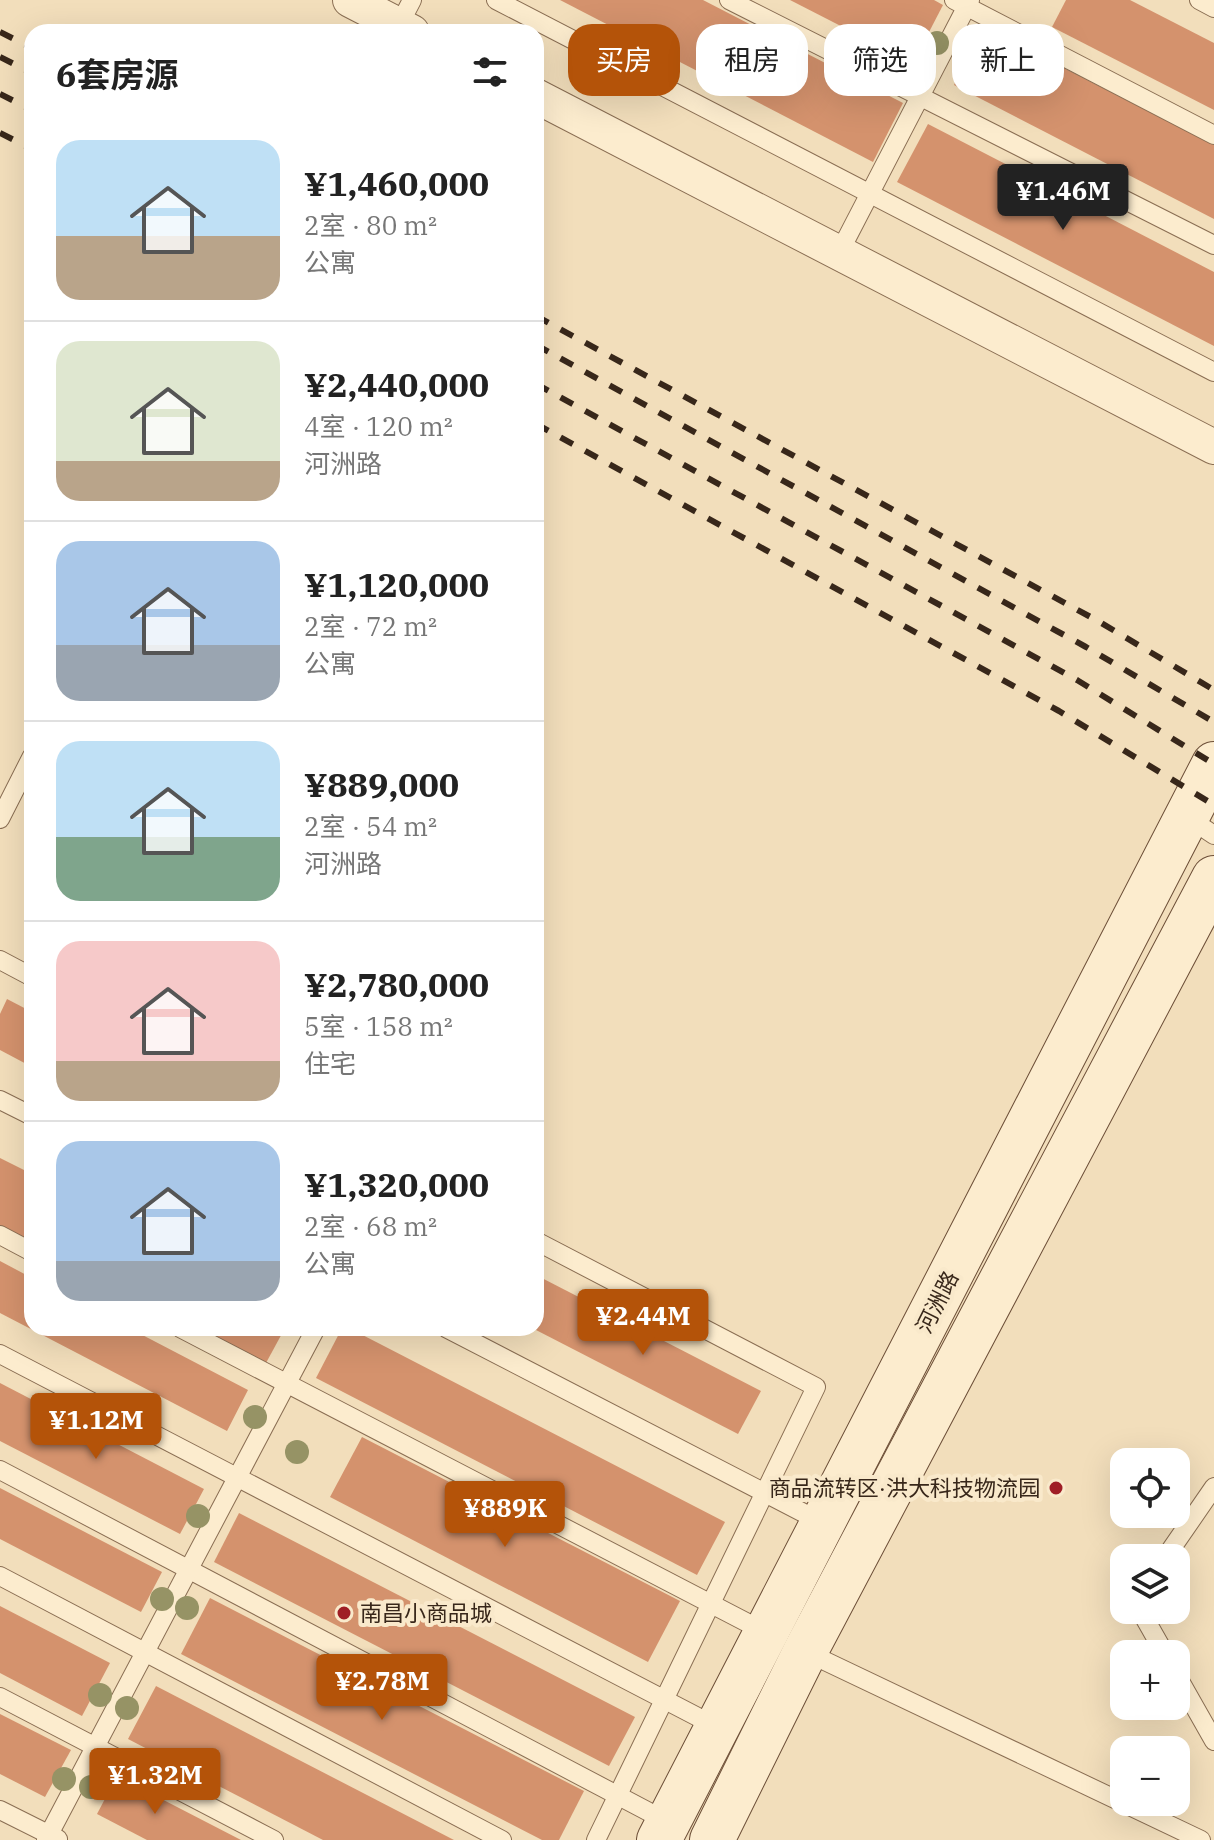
<!DOCTYPE html>
<html lang="zh">
<head>
<meta charset="utf-8">
<style>
	body { margin:0; font-family:"IBM Plex Serif","Noto Sans SC",serif; background:#f2f2f2; color:#222; height:100vh; display:flex; flex-direction:column; font-size:30px; white-space:nowrap }
	* { box-sizing:border-box; margin:0 }
	p { font-size:26px; color:#767676 }
	.icon { flex:none; width:44px; height:44px; fill:none; stroke:currentColor; stroke-width:2; stroke-linecap:round; stroke-linejoin:round }
	.map { position:relative; flex:1; overflow:hidden }
	.drawer { position:absolute; left:24px; top:24px; width:520px; height:1312px; display:flex; flex-direction:column; background:#fff; border-radius:24px; box-shadow:0 8px 32px #0002 }
	.drawer>* { flex:none }
	.hud { position:absolute; left:568px; top:24px; width:526px; height:72px; display:flex; gap:16px }
	.fabs { position:absolute; left:1110px; top:1448px; display:grid; gap:16px }
	.fabs a { display:grid; place-items:center; width:80px; height:80px; border-radius:16px; background:#fff; box-shadow:0 8px 32px #0002; font-size:40px }
	.price { position:absolute; translate:-50% -68px; padding:0 18px; border-radius:8px; background:#b45309; color:#fff; font-size:26px; line-height:52px; filter:drop-shadow(0 2px 4px #0008) }
	.price::after { content:''; position:absolute; left:50%; top:48px; width:24px; height:18px; margin-left:-12px; background:inherit; clip-path:polygon(0 0,100% 0,50% 100%) }
	.price.active { background:#222; color:#fff }
	ul { padding:0; list-style:none }
	li { display:flex; align-items:center; gap:24px; height:200px; padding:0 32px }
	li+li { border-top:2px solid #e0e0e0 }
	li span { display:grid; place-items:center; flex:none; width:224px; height:160px; border-radius:24px; color:#555 }
	li>.icon { margin-inline-start:auto }
	span .icon { width:96px; height:96px; fill:#fffc; stroke-width:1 }
	li b { font-size:34px }
	h2 { display:flex; justify-content:space-between; align-items:center; height:96px; padding:0 32px; font-size:34px }
	.chip { padding:0 28px; border-radius:24px; background:#fff; box-shadow:0 8px 32px #0002; font-size:28px; line-height:72px }
	.chip.active { background:#b45309; color:#fff }
	.map>svg:first-child { display:block }
</style>
</head>
<body>
<div class="map">
<svg width="1214" height="1840" viewBox="0 0 1214 1840">
	<rect width="100%" height="100%" fill="#f2debb"/>
	<!-- building -->
	<g fill="#d4926d">
		<polygon points="560,0 703,0 903,103 873,162"/>
		<polygon points="790,0 934,0 943,5 913,63"/>
		<polygon points="1066,0 1130,0 1214,43 1214,110 1052,27"/>
		<polygon points="984,27 1214,145 1214,219 954,85"/>
		<polygon points="928,124 1214,272 1214,346 897,182"/>
		<polygon points="7,999 32,1012 32,1067 0,1050 0,1014"/>
		<polygon points="0,1158 32,1174 32,1243 0,1226"/>
		<polygon points="0,1261 32,1278 32,1328 129,1328 248,1390 227,1431 0,1313"/>
		<polygon points="536,1275 761,1391 738,1434 536,1330"/>
		<polygon points="198,1328 285,1328 266,1363"/>
		<polygon points="342,1328 349,1328 725,1522 697,1575 316,1378"/>
		<polygon points="0,1383 204,1489 180,1534 0,1441"/>
		<polygon points="362,1437 680,1601 648,1662 330,1497"/>
		<polygon points="0,1488 162,1572 141,1612 0,1539"/>
		<polygon points="239,1513 635,1717 609,1766 214,1562"/>
		<polygon points="210,1598 584,1791 559,1840 542,1840 181,1654"/>
		<polygon points="0,1606 110,1663 82,1716 0,1673"/>
		<polygon points="156,1686 454,1840 323,1840 128,1739"/>
		<polygon points="0,1714 71,1750 45,1797 0,1774"/>
		<polygon points="117,1776 241,1840 147,1840 97,1814"/>
	</g>
	<g fill="none" stroke-linecap="round" stroke-linejoin="round">
		<defs>
			<g id="service">
				<polyline points="496,0 1214,372"/>
				<polyline points="729,0 1214,245"/>
				<polyline points="954,0 1214,135"/>
				<polyline points="1199,0 1214,8"/>
				<polyline points="397,29 412,0"/>
				<polyline points="839,253 970,0"/>
				<polyline points="1187,817 1214,835"/>
				<polyline points="0,819 32,756"/>
				<polyline points="0,960 32,977"/>
				<polyline points="0,1100 32,1116"/>
				<polyline points="0,1235 32,1252"/>
				<polyline points="536,1241 816,1387 596,1840"/>
				<polyline points="180,1328 767,1633"/>
				<polyline points="446,1328 823,1523"/>
				<polyline points="0,1354 717,1727"/>
				<polyline points="0,1470 668,1822"/>
				<polyline points="1165,1558 1214,1487"/>
				<polyline points="0,1576 502,1840"/>
				<polyline points="1140,1610 1165,1654"/>
				<polyline points="804,1651 1201,1840"/>
				<polyline points="1176,1674 1214,1741"/>
				<polyline points="0,1697 274,1840"/>
				<polyline points="0,1810 58,1839"/>
				<polyline points="46,1840 316,1328"/>
			</g>
			<g id="minor">
				<polyline points="350,0 412,32"/>
				<polyline points="536,96 1214,447"/>
			</g>
			<g id="secondary">
				<polyline points="659,1840 1214,764"/>
				<polyline points="712,1840 805,1652 1214,878"/>
			</g>
		</defs>
		<!-- service casing -->
		<use href="#service" stroke="#8a6e53" stroke-width="20"/>
		<!-- minor casing -->
		<use href="#minor" stroke="#8a6e53" stroke-width="36"/>
		<!-- secondary casing -->
		<use href="#secondary" stroke="#6c4e37" stroke-width="46"/>
		<!-- service -->
		<use href="#service" stroke="#fcecce" stroke-width="18"/>
		<!-- minor -->
		<use href="#minor" stroke="#fcecce" stroke-width="34"/>
		<!-- secondary -->
		<use href="#secondary" stroke="#fcecce" stroke-width="44"/>
		<!-- rail -->
		<g stroke="#38271a" stroke-width="6" stroke-dasharray="14 14" stroke-linecap="butt">
			<polyline points="0,32 32,48"/>
			<polyline points="0,57 32,73"/>
			<polyline points="0,94 32,110"/>
			<polyline points="0,133 32,149"/>
			<polyline points="536,316 1098,621 1214,690"/>
			<polyline points="536,345 1086,647 1214,722"/>
			<polyline points="536,384 1077,680 1214,764"/>
			<polyline points="536,424 1059,711 1214,805"/>
		</g>
	</g>
	<!-- trees -->
	<g fill="#969365">
		<circle cx="937" cy="43" r="12"/>
		<circle cx="255" cy="1417" r="12"/>
		<circle cx="297" cy="1452" r="12"/>
		<circle cx="198" cy="1516" r="12"/>
		<circle cx="162" cy="1599" r="12"/>
		<circle cx="187" cy="1608" r="12"/>
		<circle cx="100" cy="1695" r="12"/>
		<circle cx="127" cy="1708" r="12"/>
		<circle cx="64" cy="1779" r="12"/>
		<circle cx="91" cy="1787" r="12"/>
	</g>
	<!-- markers -->
	<g fill="#9f1e25" stroke="#f9e9cb" stroke-width="3">
		<circle cx="1056" cy="1488" r="8"/>
		<circle cx="344" cy="1613" r="8"/>
	</g>
	<g text-anchor="middle" stroke-width="8" stroke-linejoin="round" paint-order="stroke">
		<!-- street labels -->
		<g font-size="22" fill="#38271a" stroke="#f9e9cb">
			<text transform="translate(937 1302) rotate(-63)" y="8">河洲路</text>
		</g>
		<!-- poi labels -->
		<g font-size="22" fill="#38271a" stroke="#f9e9cb" text-anchor="end">
			<text x="1040" y="1496">商品流转区·洪大科技物流园</text>
			<text x="360" y="1621" text-anchor="start">南昌小商品城</text>
		</g>
	</g>
</svg>
<div class="fabs">
<a><svg class="icon" aria-label="locate" viewBox="0 0 24 24"><circle cx="12" cy="12" r="6"/><path d="M12 2v4M12 18v4M2 12h4M18 12h4"/></svg></a>
<a><svg class="icon" aria-label="layers" viewBox="0 0 24 24"><path d="M12 4l9 5-9 5-9-5zM3 14l9 5 9-5"/></svg></a>
<a>+</a>
<a>−</a>
</div>
<b class="price active" style="left:1063px;top:232px">¥1.46M</b>
<b class="price" style="left:643px;top:1357px">¥2.44M</b>
<b class="price" style="left:96px;top:1461px">¥1.12M</b>
<b class="price" style="left:505px;top:1549px">¥889K</b>
<b class="price" style="left:382px;top:1722px">¥2.78M</b>
<b class="price" style="left:155px;top:1816px">¥1.32M</b>
<div class="hud">
<a class="chip active">买房</a>
<a class="chip">租房</a>
<a class="chip">筛选</a>
<a class="chip">新上</a>
</div>
<section class="drawer">
<h2>6套房源<svg class="icon" aria-label="filters" viewBox="0 0 24 24"><path d="M4 7h16M4 17h16"/><circle cx="9" cy="7" r="2"/><circle cx="15" cy="17" r="2"/></svg></h2>
<ul>
<li><span style="background:linear-gradient(#bfe0f5 60%,#b9a48a 0)"><svg class="icon" aria-label="home" viewBox="0 0 24 24"><path d="M3 11l9-7 9 7M6 9v11h12V9"/></svg></span><div><b>¥1,460,000</b><p>2室 · 80 m²</p><p>公寓</p></div></li>
<li><span style="background:linear-gradient(#dfe7d0 75%,#b9a48a 0)"><svg class="icon" aria-label="home" viewBox="0 0 24 24"><path d="M3 11l9-7 9 7M6 9v11h12V9"/></svg></span><div><b>¥2,440,000</b><p>4室 · 120 m²</p><p>河洲路</p></div></li>
<li><span style="background:linear-gradient(#a9c7e8 65%,#9aa5b1 0)"><svg class="icon" aria-label="home" viewBox="0 0 24 24"><path d="M3 11l9-7 9 7M6 9v11h12V9"/></svg></span><div><b>¥1,120,000</b><p>2室 · 72 m²</p><p>公寓</p></div></li>
<li><span style="background:linear-gradient(#bfe0f5 60%,#7fa58c 0)"><svg class="icon" aria-label="home" viewBox="0 0 24 24"><path d="M3 11l9-7 9 7M6 9v11h12V9"/></svg></span><div><b>¥889,000</b><p>2室 · 54 m²</p><p>河洲路</p></div></li>
<li><span style="background:linear-gradient(#f6c9c9 75%,#b9a48a 0)"><svg class="icon" aria-label="home" viewBox="0 0 24 24"><path d="M3 11l9-7 9 7M6 9v11h12V9"/></svg></span><div><b>¥2,780,000</b><p>5室 · 158 m²</p><p>住宅</p></div></li>
<li><span style="background:linear-gradient(#a9c7e8 75%,#9aa5b1 0)"><svg class="icon" aria-label="home" viewBox="0 0 24 24"><path d="M3 11l9-7 9 7M6 9v11h12V9"/></svg></span><div><b>¥1,320,000</b><p>2室 · 68 m²</p><p>公寓</p></div></li>
</ul>
</section>
</div>
</body>
</html>
